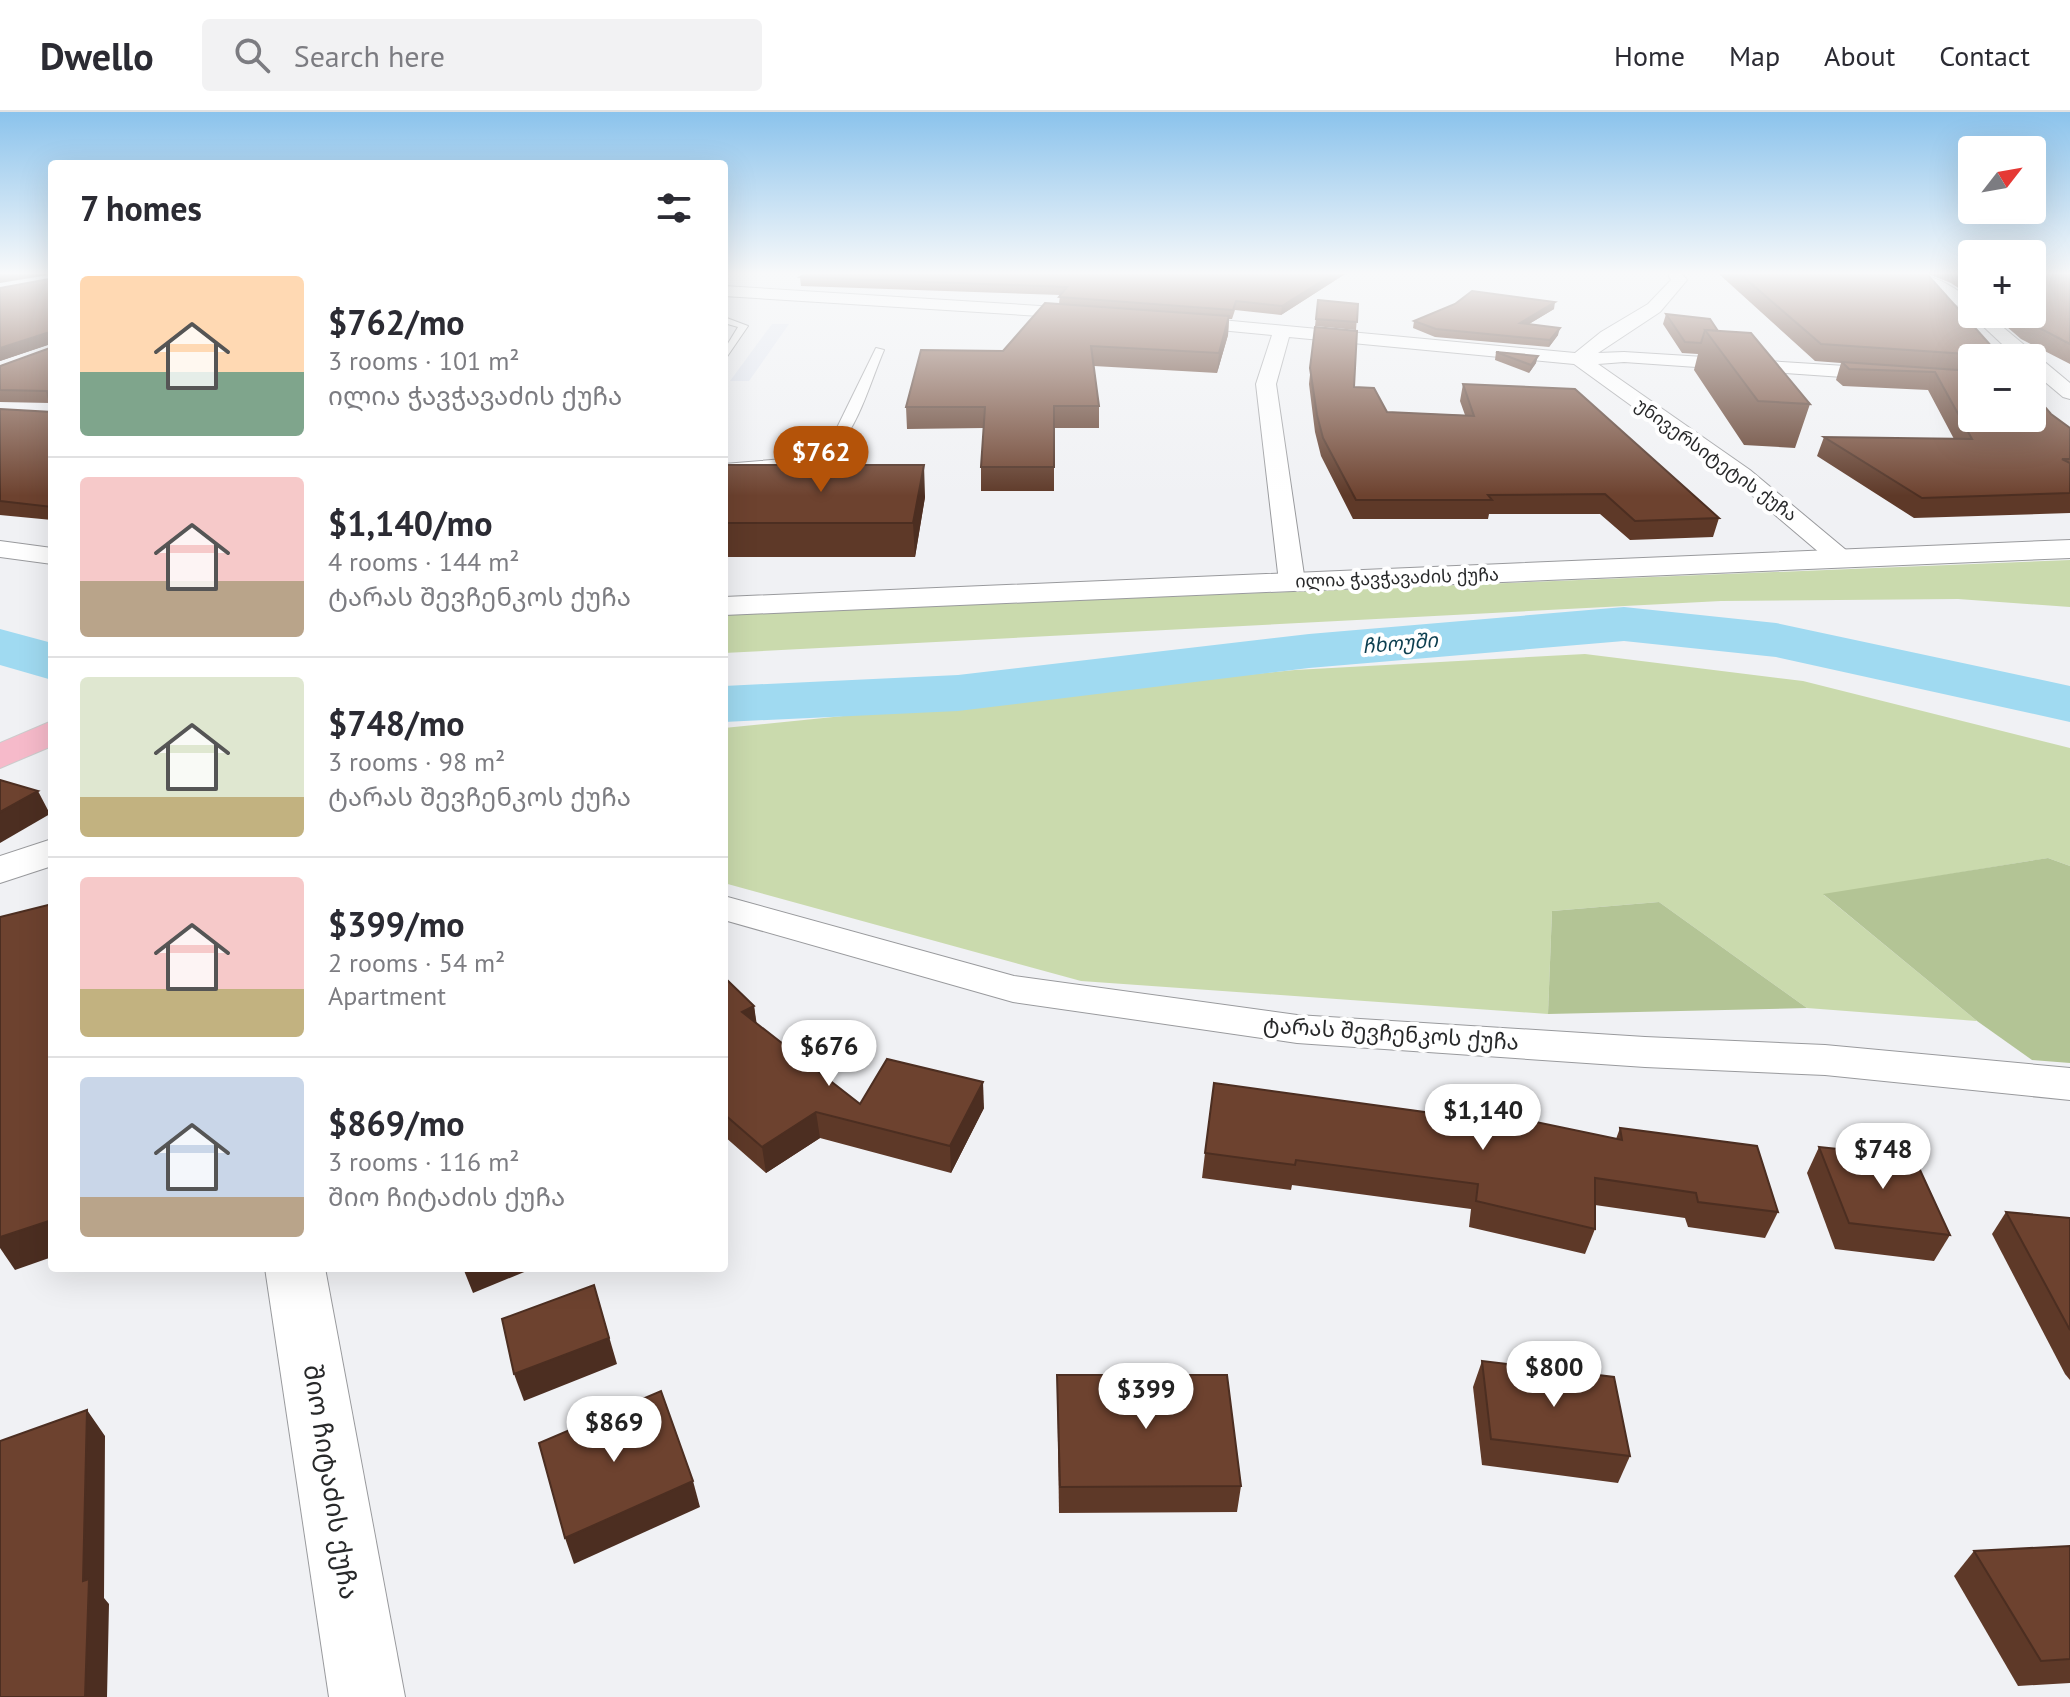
<!DOCTYPE html>
<html lang="en">
<head>
<meta charset="utf-8">
<style>
	body { margin:0; font-family:"PT Sans","Noto Sans Georgian",sans-serif; background:#f2f2f3; color:#2b2b33; height:100vh; display:flex; flex-direction:column; font-size:30px; white-space:nowrap }
	* { box-sizing:border-box; margin:0 }
	p { font-size:26px; color:#7c7c81 }
	.icon { flex:none; width:44px; height:44px; fill:none; stroke:currentColor; stroke-width:2; stroke-linecap:round; stroke-linejoin:round }
	.map { position:relative; flex:1; overflow:hidden }
	.details { position:absolute; left:48px; top:48px; width:680px; height:1112px; display:flex; flex-direction:column; background:#fff; border-radius:8px; box-shadow:0 8px 32px #0002 }
	.details>* { flex:none }
	.needle { width:52px; rotate:59deg }
	.controls { position:absolute; left:1958px; top:24px; display:grid; gap:16px }
	.controls a { display:grid; place-items:center; width:88px; height:88px; border-radius:8px; background:#fff; box-shadow:0 8px 32px #0002; font-size:40px }
	.price { position:absolute; translate:-50% -68px; padding:0 18px; border-radius:28px; background:#fff; color:#222; font-size:26px; line-height:52px; filter:drop-shadow(0 2px 4px #0008) }
	.price::after { content:''; position:absolute; left:50%; top:48px; width:24px; height:18px; margin-left:-12px; background:inherit; clip-path:polygon(0 0,100% 0,50% 100%) }
	.price.active { background:#b45309; color:#fff }
	ul { padding:0; list-style:none }
	li { display:flex; align-items:center; gap:24px; height:200px; padding:0 32px }
	li+li { border-top:2px solid #e1e1e2 }
	li span { display:grid; place-items:center; flex:none; width:224px; height:160px; border-radius:8px; color:#555 }
	li>.icon { margin-inline-start:auto }
	span .icon { width:96px; height:96px; fill:#fffc; stroke-width:1 }
	li b { font-size:34px }
	h2 { display:flex; justify-content:space-between; align-items:center; height:96px; padding:0 32px; font-size:34px }
	header { display:flex; align-items:center; gap:48px; box-sizing:border-box; height:112px; padding:0 40px; background:#fff; border-bottom:2px solid #e1e1e2 }
	header strong { font-size:38px }
	nav { display:flex; gap:44px; margin-inline-start:auto; font-size:28px }
	.search { width:560px; height:72px; background:#f2f2f3; display:flex; align-items:center; gap:20px; box-sizing:border-box; padding:0 28px; border-radius:8px; color:#7c7c81; font-size:30px }
	.map>svg:first-child { display:block }
</style>
</head>
<body>
<header>
<strong>Dwello</strong>
<div class="search"><svg class="icon" aria-label="search" viewBox="0 0 24 24"><circle cx="10" cy="10" r="6"/><path d="M15 15l6 6"/></svg>Search here</div>
<nav><a>Home</a><a>Map</a><a>About</a><a>Contact</a></nav>
</header>
<div class="map">
<svg width="2070" height="1585" viewBox="0 0 2070 1585">
	<rect width="100%" height="100%" fill="#f0f1f4"/>
	<!-- built -->
	<polygon fill="#e2e6f0" points="772,212 789,212 749,269 730,269"/>
	<!-- green -->
	<g fill="#cadaad">
		<polygon points="2070,448 2070,495 1958,487 1721,489 724,541 724,503"/>
		<polygon points="1585,542 1803,569 2070,636 2070,754 2048,746 1824,783 1977,909 1807,896 1659,790 1552,799 1548,902 1081,869 724,771 724,616 1295,558"/>
	</g>
	<!-- forest -->
	<g fill="#b3c495">
		<polygon points="2048,746 2070,754 2070,951 2032,948 1977,909 1823,782"/>
		<polygon points="1659,790 1807,896 1548,902 1552,799"/>
	</g>
	<g fill="none" stroke-linecap="round" stroke-linejoin="round">
		<!-- river -->
		<g fill="#a0daf1" fill-rule="evenodd">
			<polygon points="1624,495 1776,511 2070,574 2070,610 1776,545 1624,529 1309,556 958,599 724,610 724,574 958,563 1309,522"/>
			<polygon points="0,517 52,531 52,568 0,553"/>
		</g>
		<defs>
			<g id="service">
				<polygon points="724,205 748,214 724,249 724,238 738,215 724,211"/>
				<path d="M876,236L884,238C871,268 860,310 838,335C816,360 755,358 724,360V352L796,346L829,332Z"/>
			</g>
			<g id="minor">
				<polygon points="1668,162 1682,162 1687,168 1660,200 1598,241 1624,240 1972,262 1972,274 1624,250 1598,252 1750,358 1852,443 1856,448 1852,453 1834,453 1734,368 1574,252 1289,225 1276,272 1305,470 1301,476 1283,476 1279,470 1256,272 1272,223 1178,214 1169,209 1178,204 1575,241 1601,220 1648,192 1671,168"/>
				<path d="M1908,162C1932,161 1953,174 1972,189V202H1987L2070,271V287L2063,285L2032,259V246H2017L1969,201Z"/>
				<polygon points="724,174 1088,197 1096,202 1088,207 724,184"/>
				<polygon points="0,429 52,436 52,452 0,445"/>
				<polygon points="724,784 1014,864 1297,903 1645,925 1825,933 2070,956 2070,988 1825,963 1645,955 1297,931 1013,890 724,808"/>
			</g>
			<g id="tertiary">
				<polygon points="2070,428 2070,446 724,503 724,485"/>
				<polygon points="52,727 52,754 0,771 0,744"/>
				<polygon points="265,1156 325,1156 405,1585 329,1585"/>
			</g>
			<polygon id="trunk" points="52,609 52,634 0,656 0,631"/>
		</defs>
		<!-- service casing -->
		<use href="#service" stroke="#999a9d" stroke-width="2"/>
		<!-- minor casing -->
		<use href="#minor" stroke="#999a9d" stroke-width="2"/>
		<!-- tertiary casing -->
		<use href="#tertiary" stroke="#999a9d" stroke-width="2"/>
		<!-- trunk casing -->
		<use href="#trunk" stroke="#cbcccc" stroke-width="2"/>
		<!-- service -->
		<use href="#service" fill="#fff" fill-rule="evenodd"/>
		<!-- minor -->
		<use href="#minor" fill="#fff" fill-rule="evenodd"/>
		<!-- tertiary -->
		<use href="#tertiary" fill="#fff" fill-rule="evenodd"/>
		<!-- trunk -->
		<use href="#trunk" fill="#f6baca" fill-rule="evenodd"/>
	</g>
	<!-- wall -->
	<g fill="#5e3928">
		<polygon points="52,162 50,291 0,290 0,254 50,236 50,232 0,249 0,176 49,167 49,163 0,171"/>
		<polygon points="1345,162 1281,203 1235,198 1232,207 1229,207 1228,223 1217,261 1094,254 1099,294 1099,316 1054,316 1054,379 981,379 981,355 984,316 907,317 906,295 1003,239 1059,192 1060,183 801,174 800,165"/>
		<polygon points="1719,162 1927,162 2002,246 1972,246 1972,306 2051,302 2070,316 2070,401 1914,406 1817,344 1824,325 1954,327 1928,278 1843,274 1836,268 1841,251 1815,249"/>
		<polygon points="1928,162 1972,162 1972,185 1951,171"/>
		<polygon points="2070,162 2070,252 2021,227 1992,202 2032,202"/>
		<polygon points="1318,188 1358,192 1356,218 1315,214"/>
		<polygon points="1554,197 1529,212 1558,223 1549,235 1435,225 1413,216 1414,209"/>
		<polygon points="1666,202 1719,219 1810,292 1795,336 1744,333 1694,258 1698,242 1682,241 1663,212"/>
		<polygon points="1315,215 1354,275 1387,300 1465,303 1460,289 1463,272 1719,406 1713,425 1630,428 1600,402 1489,402 1488,407 1353,407 1321,344 1315,320 1309,272"/>
		<polygon points="1496,240 1536,251 1529,261 1495,248"/>
		<polygon points="0,297 52,300 52,408 0,403"/>
		<polygon points="724,353 925,385 915,445 724,445"/>
		<polygon points="724,865 754,894 756,912 860,992 984,996 951,1061 820,1026 766,1061 724,1024"/>
		<polygon points="1484,999 1616,1027 1620,1016 1778,1100 1765,1126 1688,1115 1685,1106 1595,1093 1595,1117 1585,1142 1469,1115 1471,1097 1292,1073 1291,1078 1202,1066 1205,1041 1482,1008"/>
		<polygon points="1819,1035 1950,1123 1934,1149 1835,1137 1807,1061"/>
		<polygon points="2006,1100 2070,1106 2070,1268 2065,1262 1992,1122"/>
		<polygon points="1482,1249 1630,1344 1618,1371 1482,1353 1473,1275"/>
		<polygon points="1057,1263 1241,1374 1237,1400 1059,1401"/>
		<polygon points="2070,1434 2070,1571 2018,1574 1954,1464 1974,1439"/>
	</g>
	<!-- shaded-wall -->
	<g fill="#4c2e21">
		<polygon points="0,162 52,162 0,171"/>
		<polygon points="1333,162 1345,162 1281,203 1282,194"/>
		<polygon points="1555,190 1554,197 1519,218 1520,211"/>
		<polygon points="1229,204 1228,223 1217,261 1219,241"/>
		<polygon points="1560,216 1558,223 1549,235 1550,228"/>
		<polygon points="47,221 51,232 0,249 0,236"/>
		<polygon points="1538,244 1536,251 1529,261 1531,253"/>
		<polygon points="924,353 925,385 915,445 913,411"/>
		<polygon points="38,679 50,702 0,731 0,700"/>
		<polygon points="754,894 758,920 742,900"/>
		<polygon points="983,970 984,996 951,1061 950,1034"/>
		<polygon points="816,1000 820,1026 766,1061 762,1035"/>
		<polygon points="52,1108 52,1145 15,1158 0,1136 0,1125"/>
		<polygon points="463,1156 534,1156 473,1181"/>
		<polygon points="594,1173 617,1252 524,1289 514,1262"/>
		<polygon points="87,1298 105,1324 104,1486 109,1492 107,1585 85,1585 83,1469"/>
		<polygon points="693,1369 700,1395 574,1452 565,1426"/>
	</g>
	<!-- building -->
	<g fill="#6d422f" stroke="#4c2e21" stroke-width="2">
		<polygon points="49,162 52,162 52,291 50,292 47,279 0,278 0,254 50,236 50,224 47,221 0,236 0,176 49,167"/>
		<polygon points="805,162 1333,162 1282,194 1236,189 1233,198 1059,185 1067,175 800,165"/>
		<polygon points="1740,162 1927,162 2002,246 1981,246 1981,243 1821,232"/>
		<polygon points="2032,162 2070,162 2070,232 2028,210 2017,202 2032,202"/>
		<polygon points="1472,179 1555,190 1520,211 1560,216 1550,228 1436,217 1414,209 1455,192"/>
		<polygon points="1318,188 1358,192 1357,210 1316,207"/>
		<polygon points="1045,191 1229,204 1219,241 1091,234 1099,294 1054,294 1054,355 981,355 985,295 906,295 921,238 1003,239"/>
		<polygon points="1666,202 1710,207 1718,219 1705,218 1701,231 1685,230"/>
		<polygon points="1315,215 1357,219 1354,275 1374,276 1387,300 1474,304 1463,272 1575,277 1719,406 1635,409 1605,382 1488,383 1492,388 1356,388 1323,326 1317,303 1310,256"/>
		<polygon points="1705,218 1751,221 1810,292 1758,289"/>
		<polygon points="1496,240 1538,244 1531,253"/>
		<polygon points="1842,250 1972,259 1972,306 2032,306 2032,280 2051,302 2070,316 2070,347 2062,347 2070,351 2070,381 1922,386 1824,325 1972,327 1935,260 1849,257"/>
		<polygon points="0,297 52,300 52,395 0,389"/>
		<polygon points="724,353 924,353 913,411 724,411"/>
		<polygon points="0,668 38,679 0,700"/>
		<polygon points="52,792 52,1108 0,1125 0,805"/>
		<polygon points="724,865 754,894 742,900 860,992 887,947 983,970 950,1034 816,1000 762,1035 724,1002"/>
		<polygon points="1214,971 1483,1008 1484,999 1622,1028 1620,1016 1757,1034 1778,1100 1698,1090 1696,1081 1595,1066 1595,1117 1476,1089 1478,1072 1296,1048 1295,1053 1205,1041"/>
		<polygon points="1819,1035 1914,1045 1950,1123 1849,1111"/>
		<polygon points="2006,1100 2070,1106 2070,1218"/>
		<polygon points="594,1173 609,1226 514,1262 502,1207"/>
		<polygon points="1482,1249 1614,1265 1630,1344 1491,1327"/>
		<polygon points="1057,1263 1227,1263 1241,1374 1060,1375"/>
		<polygon points="661,1279 693,1369 565,1426 539,1331"/>
		<polygon points="87,1298 83,1469 89,1467 85,1585 0,1585 0,1329"/>
		<polygon points="2070,1434 2070,1547 2041,1549 1974,1439"/>
	</g>
	<!-- sky -->
	<linearGradient id="sky" x2="0" y2="1"><stop stop-color="#8bc3ec"/><stop offset="0.42" stop-color="#f8f9fa"/><stop offset="1" stop-color="#f8f9fa" stop-opacity="0"/></linearGradient>
	<rect width="2070" height="384" fill="url(#sky)"/>
	<g text-anchor="middle" stroke-width="8" stroke-linejoin="round" paint-order="stroke">
		<!-- far-street labels -->
		<g font-size="18" fill="#28292a" stroke="#fff">
			<text transform="translate(1716 348) rotate(36)" y="6">უნივერსიტეტის ქუჩა</text>
			<text transform="translate(1397 466) rotate(-2)" y="6">ილია ჭავჭავაძის ქუჩა</text>
		</g>
		<!-- far-water labels -->
		<g font-size="20" font-style="italic" fill="#0c3e4f" stroke="#fff">
			<text transform="translate(1400 531) rotate(-5)" y="7">ჩხოუში</text>
		</g>
		<!-- street labels -->
		<g font-size="22" fill="#28292a" stroke="#fff">
			<text transform="translate(1391 921) rotate(4)" y="8">ტარას შევჩენკოს ქუჩა</text>
		</g>
		<!-- near-street labels -->
		<g font-size="26" fill="#28292a" stroke="#fff">
			<text transform="translate(331 1370) rotate(81)" y="9">შიო ჩიტაძის ქუჩა</text>
		</g>
	</g>
</svg>
<div class="controls">
<a><svg class="needle" viewBox="-14 -14 28 28"><path d="M0-13l5 13h-10z" fill="#e53935"/><path d="M0 13l5-13h-10z" fill="#7c7c81"/></svg></a>
<a>+</a>
<a>−</a>
</div>
<b class="price active" style="left:821px;top:382px">$762</b>
<b class="price" style="left:829px;top:976px">$676</b>
<b class="price" style="left:1483px;top:1040px">$1,140</b>
<b class="price" style="left:1883px;top:1079px">$748</b>
<b class="price" style="left:1554px;top:1297px">$800</b>
<b class="price" style="left:1146px;top:1319px">$399</b>
<b class="price" style="left:614px;top:1352px">$869</b>
<section class="details">
<h2>7 homes<svg class="icon" aria-label="filters" viewBox="0 0 24 24"><path d="M4 7h16M4 17h16"/><circle cx="9" cy="7" r="2"/><circle cx="15" cy="17" r="2"/></svg></h2>
<ul>
<li><span style="background:linear-gradient(#ffd9b3 60%,#7fa58c 0)"><svg class="icon" aria-label="home" viewBox="0 0 24 24"><path d="M3 11l9-7 9 7M6 9v11h12V9"/></svg></span><div><b>$762/mo</b><p>3 rooms · 101 m²</p><p>ილია ჭავჭავაძის ქუჩა</p></div></li>
<li><span style="background:linear-gradient(#f6c9c9 65%,#b9a48a 0)"><svg class="icon" aria-label="home" viewBox="0 0 24 24"><path d="M3 11l9-7 9 7M6 9v11h12V9"/></svg></span><div><b>$1,140/mo</b><p>4 rooms · 144 m²</p><p>ტარას შევჩენკოს ქუჩა</p></div></li>
<li><span style="background:linear-gradient(#dfe7d0 75%,#c2b280 0)"><svg class="icon" aria-label="home" viewBox="0 0 24 24"><path d="M3 11l9-7 9 7M6 9v11h12V9"/></svg></span><div><b>$748/mo</b><p>3 rooms · 98 m²</p><p>ტარას შევჩენკოს ქუჩა</p></div></li>
<li><span style="background:linear-gradient(#f6c9c9 70%,#c2b280 0)"><svg class="icon" aria-label="home" viewBox="0 0 24 24"><path d="M3 11l9-7 9 7M6 9v11h12V9"/></svg></span><div><b>$399/mo</b><p>2 rooms · 54 m²</p><p>Apartment</p></div></li>
<li><span style="background:linear-gradient(#c9d6e8 75%,#b9a48a 0)"><svg class="icon" aria-label="home" viewBox="0 0 24 24"><path d="M3 11l9-7 9 7M6 9v11h12V9"/></svg></span><div><b>$869/mo</b><p>3 rooms · 116 m²</p><p>შიო ჩიტაძის ქუჩა</p></div></li>
</ul>
</section>
</div>
</body>
</html>
